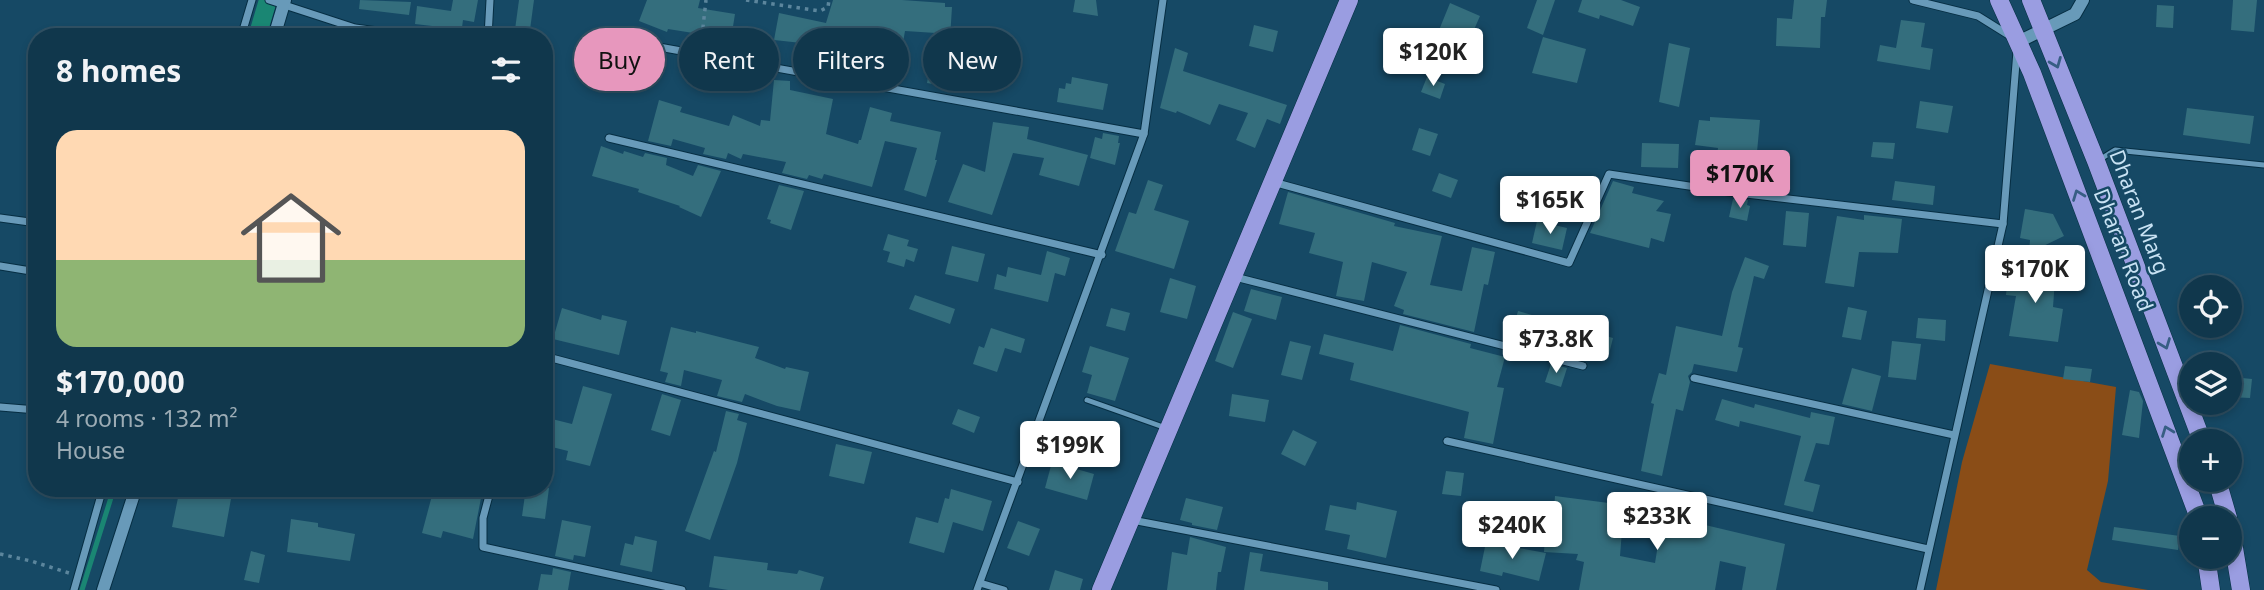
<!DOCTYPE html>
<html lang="en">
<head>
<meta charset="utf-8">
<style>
	body { margin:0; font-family:"Noto Sans",sans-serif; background:#193f53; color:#f1f3f6; height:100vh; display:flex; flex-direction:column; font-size:26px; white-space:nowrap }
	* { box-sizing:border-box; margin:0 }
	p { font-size:23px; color:#9cacb5 }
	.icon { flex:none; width:38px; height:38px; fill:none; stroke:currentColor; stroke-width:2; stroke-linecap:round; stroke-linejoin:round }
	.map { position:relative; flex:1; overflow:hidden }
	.drawer { position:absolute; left:28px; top:28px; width:525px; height:469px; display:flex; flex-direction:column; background:#10374c; border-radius:28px; box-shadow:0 4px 10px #0003,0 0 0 2px #305164 }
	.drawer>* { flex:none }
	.guide { position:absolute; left:574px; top:28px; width:665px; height:63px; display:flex; gap:14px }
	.fabs { position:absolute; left:2179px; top:275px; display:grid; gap:14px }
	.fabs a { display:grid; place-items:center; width:63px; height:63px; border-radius:50%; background:#10374c; box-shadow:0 4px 10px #0003,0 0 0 2px #305164; font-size:35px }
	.price { position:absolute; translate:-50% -60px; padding:0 16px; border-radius:7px; background:#fff; color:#222; font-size:23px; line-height:46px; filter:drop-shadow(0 2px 4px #0008) }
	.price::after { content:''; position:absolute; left:50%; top:42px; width:21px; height:16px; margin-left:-10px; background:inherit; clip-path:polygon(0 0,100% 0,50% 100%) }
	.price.active { background:#e797bd; color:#111 }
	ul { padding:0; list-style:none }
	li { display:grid; align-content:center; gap:14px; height:371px; padding:0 28px }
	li+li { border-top:2px solid #305164 }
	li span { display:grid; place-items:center; height:217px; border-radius:21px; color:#555 }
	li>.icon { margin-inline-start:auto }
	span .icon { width:126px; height:126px; fill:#fffc; stroke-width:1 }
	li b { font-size:30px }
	h2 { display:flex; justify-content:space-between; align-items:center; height:84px; padding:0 28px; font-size:30px }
	.chip { padding:0 24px; border-radius:32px; background:#10374c; box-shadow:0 4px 10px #0003,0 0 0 2px #305164; font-size:24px; line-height:63px }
	.chip.active { background:#e797bd; color:#111 }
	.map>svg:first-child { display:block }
</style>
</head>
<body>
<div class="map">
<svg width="2264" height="590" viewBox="0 0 2264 590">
	<rect width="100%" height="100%" fill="#164965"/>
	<!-- green -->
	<polygon fill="#8a4d17" points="1990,364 2116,387 2108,481 2087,570 2101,582 2148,590 1936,590 1962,462"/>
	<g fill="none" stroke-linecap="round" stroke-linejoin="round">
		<!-- stream -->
		<polyline stroke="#1a8673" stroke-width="5" points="82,590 114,488"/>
		<!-- canal -->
		<polyline stroke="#1a8673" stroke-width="18" points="257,37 268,0"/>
	</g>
	<!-- building -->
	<g fill="#346e7d">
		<polygon points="360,0 411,2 409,15 359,9"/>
		<polygon points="453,0 478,0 474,22 463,20 461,35 448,33 449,28 415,24 417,6 451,11"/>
		<polygon points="519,0 534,0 529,37 514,37"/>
		<polygon points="647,0 700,0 698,8 735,14 731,39 668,29 667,32 639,21"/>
		<polygon points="833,0 902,0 945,3 945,7 952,7 949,54 955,55 950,87 927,83 936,33 905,31 899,66 845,57 844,60 825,57 818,54 820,45 774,40 779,13 826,23"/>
		<polygon points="1075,0 1096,0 1098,16 1073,12"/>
		<polygon points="1537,0 1555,0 1543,35 1527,28"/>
		<polygon points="1582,0 1621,0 1640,7 1633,26 1600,15 1599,19 1578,12"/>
		<polygon points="1794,0 1827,0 1825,17 1821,17 1820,48 1776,46 1777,18 1792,19"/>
		<polygon points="2233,0 2257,0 2254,32 2231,30"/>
		<polygon points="1450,3 1480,16 1466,48 1437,35"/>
		<polygon points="2157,5 2174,6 2173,28 2156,27"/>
		<polygon points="1901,20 1925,23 1921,47 1933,49 1930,70 1877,61 1880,45 1896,48"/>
		<polygon points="1254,25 1278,31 1273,52 1249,46"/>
		<polygon points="1543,37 1586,49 1577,83 1532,73"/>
		<polygon points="1669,43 1690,48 1679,107 1659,102"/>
		<polygon points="1175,48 1188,53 1183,71 1287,105 1280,124 1267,119 1255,148 1236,140 1248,113 1219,104 1210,125 1177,111 1176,113 1160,108"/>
		<polygon points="996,50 1016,54 1013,67 993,63"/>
		<polygon points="1072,77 1108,84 1103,110 1057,102 1059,88 1065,89 1066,83 1071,84"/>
		<polygon points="1427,77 1445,84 1440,99 1421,92"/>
		<polygon points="774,80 790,81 790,90 833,99 826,134 858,144 859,140 861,140 870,107 892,113 890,121 941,132 935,160 937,160 926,197 904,190 917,148 885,141 872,187 824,174 822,179 809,175 807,179 782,173 786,162 743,154 741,159 728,153 726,159 703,154 705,148 673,139 671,146 648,141 659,100 682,107 680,112 729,126 733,115 760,126 761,120 770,121"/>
		<polygon points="1920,101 1953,106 1948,133 1916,128"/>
		<polygon points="2187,108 2254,116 2250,144 2183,135"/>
		<polygon points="1710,117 1760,120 1757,152 1754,152 1749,188 1735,187 1736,183 1714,180 1718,148 1695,145 1699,120 1710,121"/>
		<polygon points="993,122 1029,127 1027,139 1088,155 1079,186 1039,175 1044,158 1013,153 992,215 948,202 963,164 985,172"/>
		<polygon points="1419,128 1438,134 1430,156 1412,150"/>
		<polygon points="1103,133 1119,136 1118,143 1120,143 1115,165 1090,158 1095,137 1102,139"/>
		<polygon points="1873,142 1895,143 1893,159 1871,157"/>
		<polygon points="1642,143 1679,144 1678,168 1641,167"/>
		<polygon points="601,146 623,154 624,151 643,157 645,153 667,158 666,165 693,176 698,165 721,171 701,217 679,207 680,206 638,192 639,189 592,176"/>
		<polygon points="1439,173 1458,180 1451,198 1432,191"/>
		<polygon points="1148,180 1163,185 1154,210 1189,221 1174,269 1115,251 1129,212 1136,214"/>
		<polygon points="1613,181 1634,187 1632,193 1664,201 1656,211 1671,214 1664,242 1651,238 1649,248 1590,233"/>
		<polygon points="1895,181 1935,186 1933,205 1892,200"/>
		<polygon points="779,185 804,191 791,230 770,223 771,220 767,219"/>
		<polygon points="1288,192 1395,223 1394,226 1442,236 1430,285 1462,291 1472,247 1495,252 1488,285 1484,284 1474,332 1403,314 1404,310 1394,306 1407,272 1372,262 1364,301 1336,296 1343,262 1309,253 1315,233 1279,224"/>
		<polygon points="1733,199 1748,200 1747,205 1750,206 1747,221 1729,217"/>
		<polygon points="2025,209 2053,214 2064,236 2029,253 2030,240 2020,238"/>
		<polygon points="1786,211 1809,213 1806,247 1783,245"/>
		<polygon points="1864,215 1902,219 1898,253 1859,252 1854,287 1825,283 1837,216 1864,220"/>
		<polygon points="1537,221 1567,228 1562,250 1532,243"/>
		<polygon points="888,234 909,240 907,246 918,249 914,262 906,259 904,267 887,262 890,252 883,250"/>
		<polygon points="952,246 985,254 978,282 945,274"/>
		<polygon points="1047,251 1070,258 1065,276 1055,273 1048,302 994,289 997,274 1006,277 1008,267 1041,275"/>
		<polygon points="1745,257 1769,266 1764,279 1754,276 1738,347 1743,348 1737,372 1694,364 1692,372 1688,376 1690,382 1683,411 1676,409 1662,476 1641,471 1654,404 1651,403 1659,373 1666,375 1676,326 1722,336 1732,292"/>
		<polygon points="2028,261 2049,263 2048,279 2055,280 2053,307 2063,309 2058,342 2009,336 2016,296 2006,295 2008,275 2027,277"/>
		<polygon points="1170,278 1196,286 1187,319 1160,312"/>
		<polygon points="1251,289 1282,297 1276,320 1244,311"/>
		<polygon points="915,295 955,309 950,324 909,309"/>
		<polygon points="1848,307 1867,311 1861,340 1842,337"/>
		<polygon points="562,308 601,320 602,315 627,321 619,355 553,339"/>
		<polygon points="1111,308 1130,313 1125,331 1106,326"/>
		<polygon points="1518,311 1613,338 1609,354 1576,345 1570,356 1554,352 1557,345 1512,332"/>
		<polygon points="1233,312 1252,319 1233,368 1215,361"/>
		<polygon points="1918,318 1946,320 1945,341 1916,338"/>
		<polygon points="1400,325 1471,344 1470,348 1505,357 1497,387 1504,388 1493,444 1464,438 1469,412 1350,380 1354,363 1319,354 1324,334 1393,351"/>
		<polygon points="671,327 696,333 696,331 759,347 755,358 785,369 786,367 809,372 800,411 777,406 745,394 742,402 717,396 722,380 684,370 681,386 665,382 668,373 660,371"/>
		<polygon points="991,328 1025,339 1021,353 1005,348 997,372 973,364 979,346 984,348"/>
		<polygon points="1290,341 1311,346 1302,380 1281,375"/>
		<polygon points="1892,341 1921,344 1916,380 1888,377"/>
		<polygon points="1090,346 1129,358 1115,401 1087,393 1092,375 1082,372"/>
		<polygon points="1551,364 1567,368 1561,387 1545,382"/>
		<polygon points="2065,366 2092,369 2090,382 2063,379"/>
		<polygon points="1852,368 1881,376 1872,411 1842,404"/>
		<polygon points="2232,377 2252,379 2250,398 2230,397"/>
		<polygon points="583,386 612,394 590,466 566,460 568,451 544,445 544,417 572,424"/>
		<polygon points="2130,390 2139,392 2143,401 2139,438 2122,435"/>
		<polygon points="662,394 681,400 670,436 651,430"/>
		<polygon points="1232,394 1269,400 1265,422 1229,416"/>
		<polygon points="1722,399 1754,408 1755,404 1810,418 1811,412 1835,417 1829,445 1816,443 1804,481 1820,485 1813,512 1784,505 1801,436 1740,421 1739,427 1715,420"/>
		<polygon points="958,409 980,417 974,433 952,424"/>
		<polygon points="726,411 739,414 737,420 747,423 737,463 710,540 685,531 714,451 716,452"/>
		<polygon points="1293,430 1317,442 1305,466 1281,454"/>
		<polygon points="836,444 872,452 864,484 829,476"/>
		<polygon points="1052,462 1094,474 1087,500 1045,488"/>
		<polygon points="1446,471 1464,473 1461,496 1442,494"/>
		<polygon points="180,488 217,495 217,488 233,488 224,537 172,527"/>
		<polygon points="434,488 483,488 473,539 443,531 441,538 422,533"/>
		<polygon points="526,488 549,488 545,519 522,516"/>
		<polygon points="951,489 992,501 983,531 953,522 944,553 909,543 916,517 938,523 945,498 949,499"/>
		<polygon points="1555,496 1624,505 1620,556 1655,563 1662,520 1700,526 1701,524 1785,544 1776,590 1742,590 1746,567 1720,561 1715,590 1579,590 1584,562 1576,560 1578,554 1544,552 1545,536 1552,537"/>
		<polygon points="1186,498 1223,507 1217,530 1192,525 1192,523 1180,520"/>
		<polygon points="1357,502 1397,511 1386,558 1347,549 1350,535 1325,530 1330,505 1356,510"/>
		<polygon points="291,519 318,523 318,527 355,534 350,561 287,552"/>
		<polygon points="562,520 591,526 585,557 574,555 573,560 555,556"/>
		<polygon points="1018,521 1040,529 1029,556 1007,548"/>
		<polygon points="2114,527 2180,536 2178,550 2112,540"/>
		<polygon points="635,536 657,541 652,572 620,565 625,543 633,545"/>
		<polygon points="1190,537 1226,547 1221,572 1218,572 1216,590 1167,590 1172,552 1187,555"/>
		<polygon points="1486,542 1546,553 1539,581 1503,572 1502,576 1480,571"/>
		<polygon points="251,551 265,555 259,583 244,580"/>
		<polygon points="1250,552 1263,554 1260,571 1328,582 1328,590 1244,590"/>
		<polygon points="714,556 768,563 767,570 797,574 799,570 824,577 820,590 728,590 709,587"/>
		<polygon points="553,568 571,572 568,590 538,590 541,574 552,575"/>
		<polygon points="1055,570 1083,579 1080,590 1049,590"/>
	</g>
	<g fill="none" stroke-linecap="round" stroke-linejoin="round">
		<defs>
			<g id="service">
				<polyline points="2099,160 2115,150 2264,165"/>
				<polyline points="1087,400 1166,428"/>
			</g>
			<g id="minor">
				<polyline points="269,0 355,28 423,37"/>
				<polyline points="1913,0 1978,16 2010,36"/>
				<polyline points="241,37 252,0"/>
				<polyline points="488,37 490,0"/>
				<polyline points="620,40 1144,134"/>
				<polyline points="609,138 1102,255"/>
				<polyline points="1273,182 1569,263 1609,174 1729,192 2003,224"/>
				<polyline points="0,218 37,223"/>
				<polyline points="0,266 37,272"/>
				<polyline points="1235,277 1583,366"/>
				<polyline points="544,356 1018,482"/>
				<polyline points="1694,378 1954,435"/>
				<polyline points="0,407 37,410"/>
				<polyline points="1447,441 1928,549"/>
				<polyline points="491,488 483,518 483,547 682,590"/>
				<polyline points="1132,520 1496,590"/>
				<polyline points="980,583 1004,590"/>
				<polyline points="74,590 103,488"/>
				<polyline points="977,590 1144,134 1163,0"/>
				<polyline points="1920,590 2003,224 2017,51"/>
			</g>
			<g id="tertiary">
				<polyline points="274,37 285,0"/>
				<polyline points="2018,42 2075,14 2083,0"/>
				<polyline points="103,590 136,488"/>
			</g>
			<g id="primary">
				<polyline points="1999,0 2032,73 2199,518"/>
				<polyline points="2031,0 2096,161 2202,441"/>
				<polyline points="2217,480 2228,518"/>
				<polyline points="2230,524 2241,590"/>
				<polyline points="2206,556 2211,590"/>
				<polyline points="1101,590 1349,0"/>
			</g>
		</defs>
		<!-- service casing -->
		<use href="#service" stroke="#062e43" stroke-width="7"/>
		<!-- minor casing -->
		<use href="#minor" stroke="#062e43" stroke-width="9"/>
		<!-- tertiary casing -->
		<use href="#tertiary" stroke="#062e43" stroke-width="14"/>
		<!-- primary casing -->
		<use href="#primary" stroke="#062e43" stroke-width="19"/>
		<!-- path -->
		<g stroke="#5c869d" stroke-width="3.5" stroke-dasharray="3.5 5" stroke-linecap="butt">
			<polyline points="746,0 820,11 828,7 829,0"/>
			<polyline points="701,45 706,0"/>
			<polyline points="0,554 31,561 69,573"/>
		</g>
		<!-- service -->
		<use href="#service" stroke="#689ab9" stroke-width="5"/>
		<!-- minor -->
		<use href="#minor" stroke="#689ab9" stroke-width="7"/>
		<!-- tertiary -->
		<use href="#tertiary" stroke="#689ab9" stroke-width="12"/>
		<!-- primary -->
		<use href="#primary" stroke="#9a9de1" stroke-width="18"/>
	</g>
	<!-- one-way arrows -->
	<defs><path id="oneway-chevron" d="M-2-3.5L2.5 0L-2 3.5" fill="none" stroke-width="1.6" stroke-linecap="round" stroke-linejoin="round" transform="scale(1.75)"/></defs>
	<g stroke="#375e84">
		<use href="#oneway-chevron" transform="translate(2056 63) rotate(68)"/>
		<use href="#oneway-chevron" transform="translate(2078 195) rotate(-111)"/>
		<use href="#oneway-chevron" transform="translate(2165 344) rotate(69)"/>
		<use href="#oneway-chevron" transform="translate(2167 431) rotate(-111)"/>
	</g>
	<g text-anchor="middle" stroke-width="5" stroke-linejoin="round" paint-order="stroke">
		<!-- street labels -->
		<g font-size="21" fill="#c9e3f4" stroke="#164965">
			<text transform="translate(2139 212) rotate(69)" y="7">Dharan Marg</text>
			<text transform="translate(2123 250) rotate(69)" y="7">Dharan Road</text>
		</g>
	</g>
</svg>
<div class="fabs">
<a><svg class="icon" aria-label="locate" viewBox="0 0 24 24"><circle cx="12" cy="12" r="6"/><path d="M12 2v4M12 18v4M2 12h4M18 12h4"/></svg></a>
<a><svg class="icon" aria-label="layers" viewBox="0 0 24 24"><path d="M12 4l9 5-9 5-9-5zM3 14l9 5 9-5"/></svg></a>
<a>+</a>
<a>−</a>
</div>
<b class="price" style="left:1433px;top:88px">$120K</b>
<b class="price active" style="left:1740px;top:210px">$170K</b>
<b class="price" style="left:1550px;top:236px">$165K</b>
<b class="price" style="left:2035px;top:305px">$170K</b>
<b class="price" style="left:1556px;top:375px">$73.8K</b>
<b class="price" style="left:1070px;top:481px">$199K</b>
<b class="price" style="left:1657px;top:552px">$233K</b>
<b class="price" style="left:1512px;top:561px">$240K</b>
<div class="guide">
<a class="chip active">Buy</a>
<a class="chip">Rent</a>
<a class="chip">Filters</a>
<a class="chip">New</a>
</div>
<section class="drawer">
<h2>8 homes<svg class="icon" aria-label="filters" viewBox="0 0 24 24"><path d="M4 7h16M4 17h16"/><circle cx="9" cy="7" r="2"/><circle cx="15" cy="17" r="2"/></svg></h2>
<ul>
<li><span style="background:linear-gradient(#ffd9b3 60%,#8fb573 0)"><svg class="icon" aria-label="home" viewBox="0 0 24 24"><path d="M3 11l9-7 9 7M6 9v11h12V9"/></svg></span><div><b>$170,000</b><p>4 rooms · 132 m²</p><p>House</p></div></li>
</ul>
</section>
</div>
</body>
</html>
